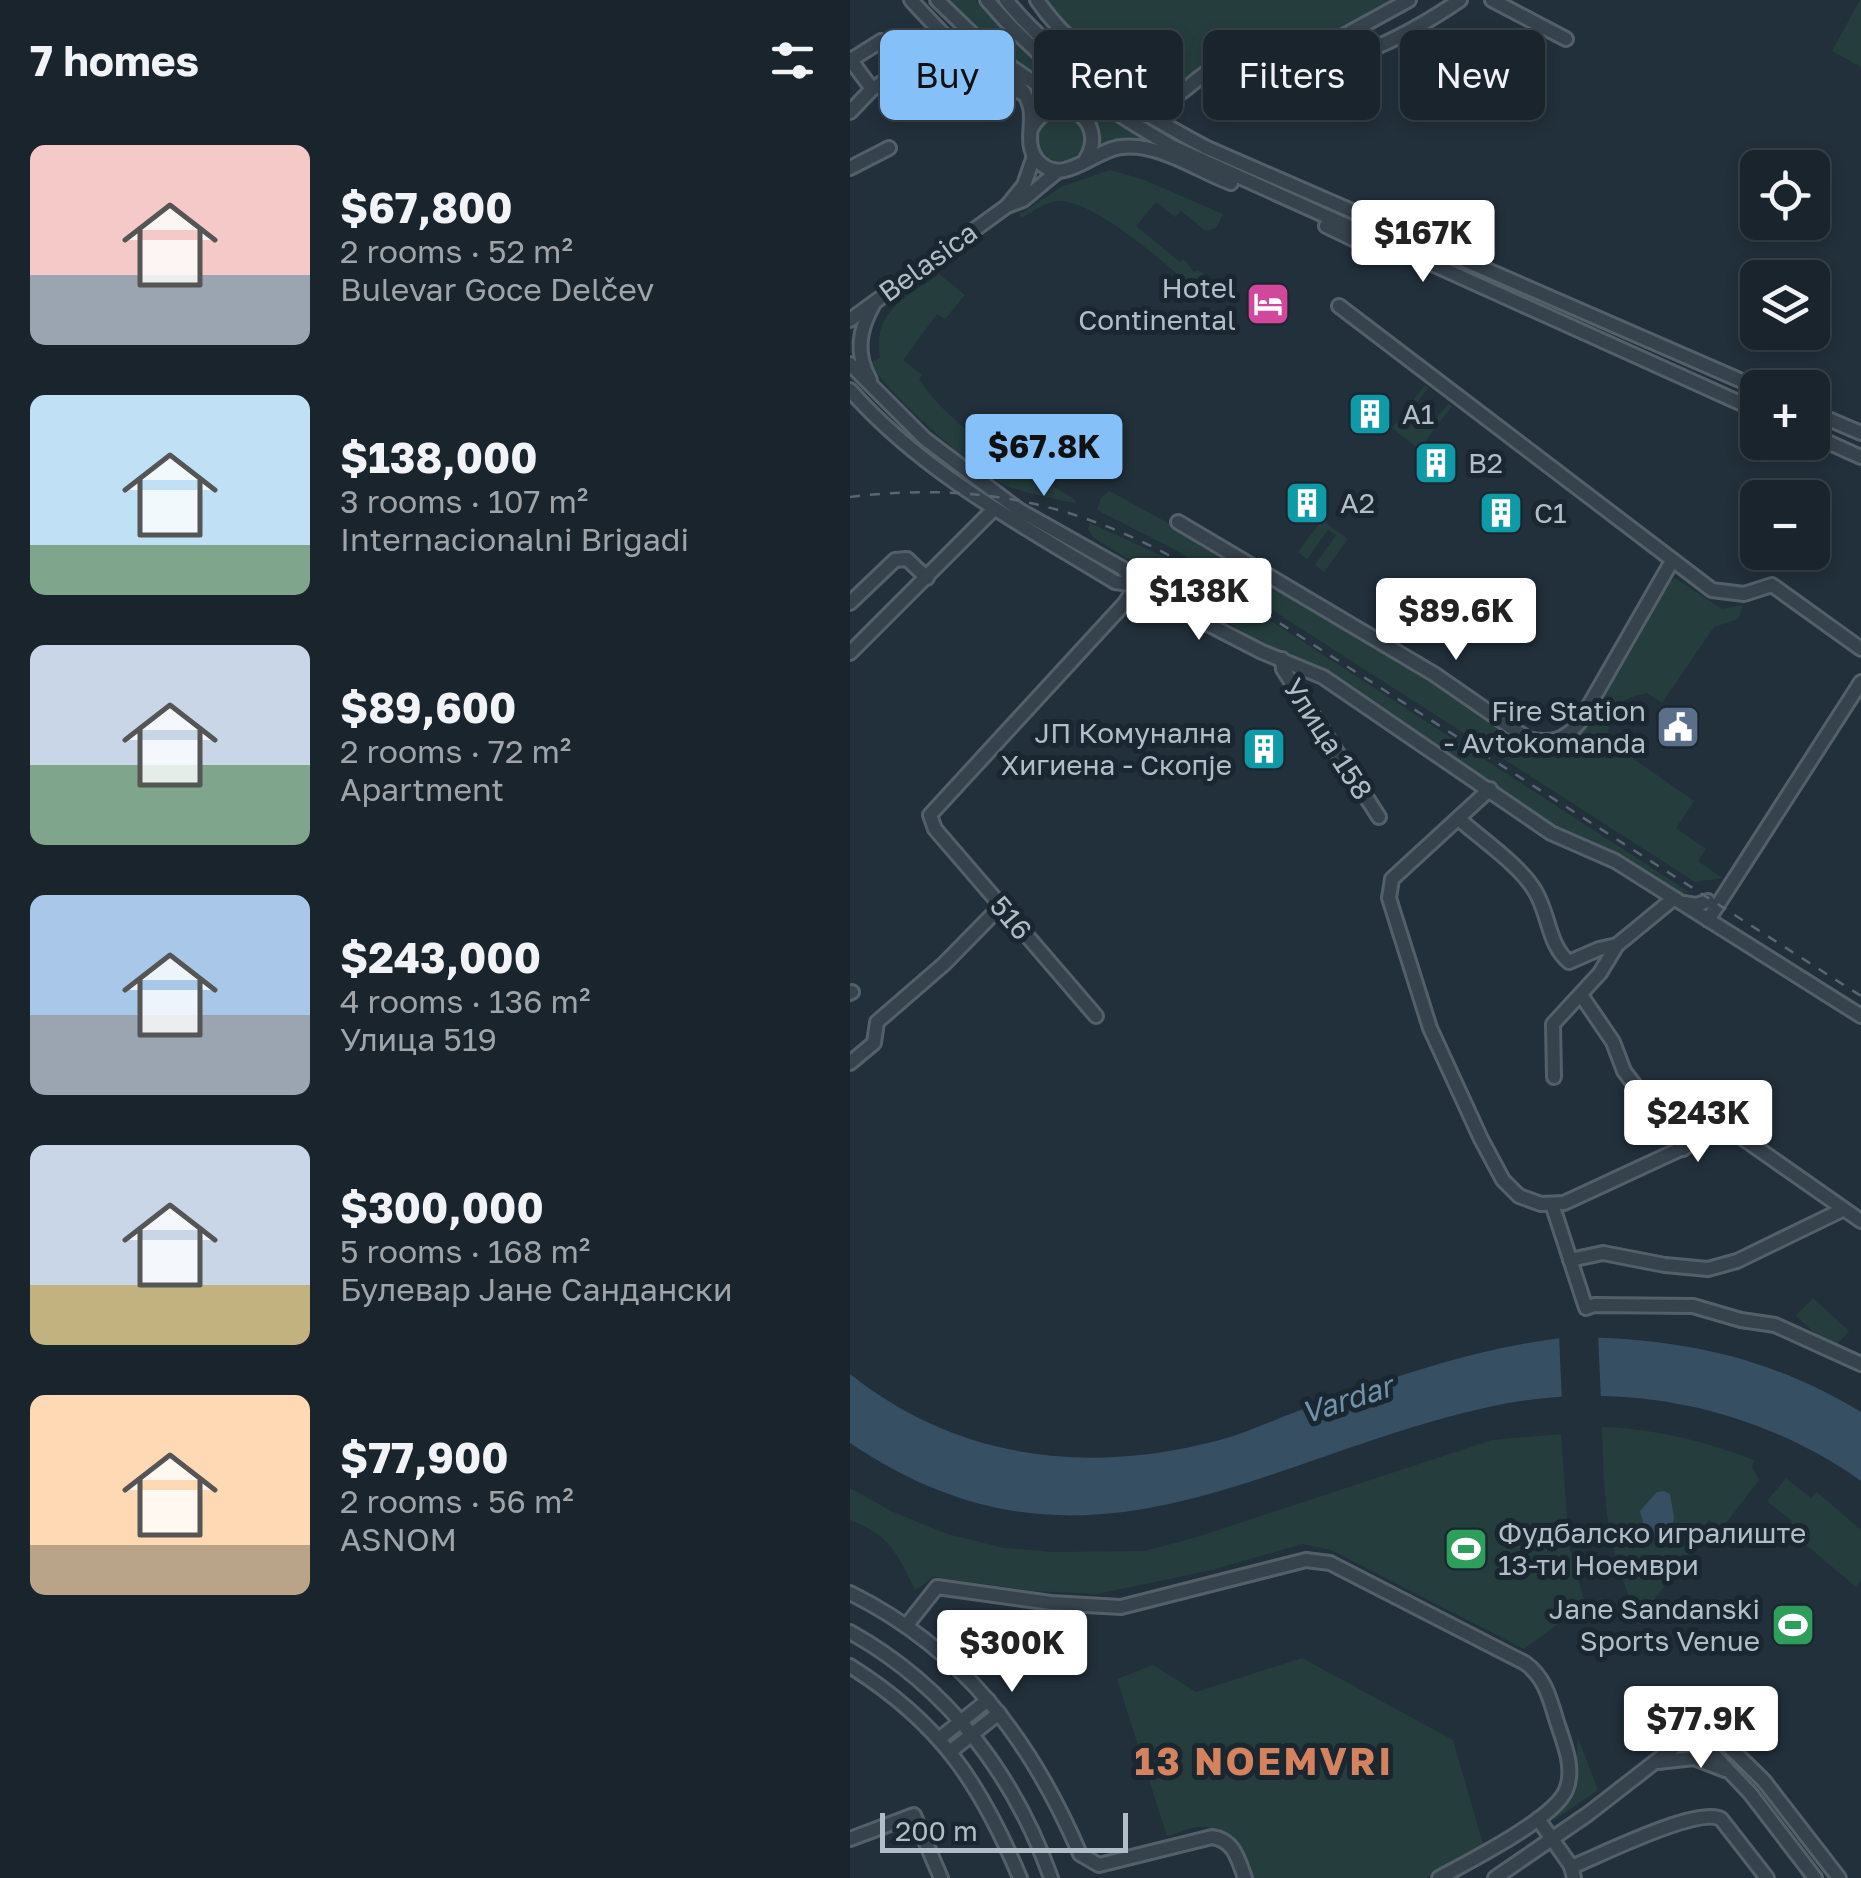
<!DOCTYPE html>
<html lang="en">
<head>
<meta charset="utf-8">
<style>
	body { margin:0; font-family:"Golos Text",sans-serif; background:#232c34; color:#f1f3f6; height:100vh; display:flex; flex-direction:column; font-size:38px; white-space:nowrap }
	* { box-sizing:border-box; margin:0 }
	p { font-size:32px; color:#9fa4a9 }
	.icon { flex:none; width:55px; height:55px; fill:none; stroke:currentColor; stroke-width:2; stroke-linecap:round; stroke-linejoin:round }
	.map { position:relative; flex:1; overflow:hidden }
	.sheet { display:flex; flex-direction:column; background:#1a242c; width:850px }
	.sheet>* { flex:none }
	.top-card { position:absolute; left:30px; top:30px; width:830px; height:90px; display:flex; gap:20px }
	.tools { position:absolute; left:890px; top:150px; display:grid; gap:20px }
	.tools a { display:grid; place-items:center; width:90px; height:90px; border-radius:15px; background:#1a242c; box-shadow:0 5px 15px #0003,0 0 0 2px #384148; font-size:50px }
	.scale { position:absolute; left:30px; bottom:25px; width:248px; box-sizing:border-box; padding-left:10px; border:5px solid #b1bdc7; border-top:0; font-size:28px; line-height:35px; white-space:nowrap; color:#b1bdc7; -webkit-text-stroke:8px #1b2730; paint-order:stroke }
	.price { position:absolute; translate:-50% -85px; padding:0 22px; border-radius:10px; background:#fff; color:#222; font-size:32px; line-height:65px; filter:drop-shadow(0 2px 5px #0008) }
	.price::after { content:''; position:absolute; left:50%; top:60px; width:30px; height:22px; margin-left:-15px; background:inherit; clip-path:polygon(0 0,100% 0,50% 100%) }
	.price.active { background:#85c0f9; color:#111 }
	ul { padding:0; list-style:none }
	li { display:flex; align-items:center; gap:30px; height:250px; padding:0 30px }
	li span { display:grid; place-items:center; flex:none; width:280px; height:200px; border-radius:15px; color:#555 }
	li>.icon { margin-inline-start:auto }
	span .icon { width:120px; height:120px; fill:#fffc; stroke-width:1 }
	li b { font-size:42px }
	h2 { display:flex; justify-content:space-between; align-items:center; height:120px; padding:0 30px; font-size:42px }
	.chip { padding:0 35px; border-radius:15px; background:#1a242c; box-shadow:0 5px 15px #0003,0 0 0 2px #384148; font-size:35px; line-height:90px }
	.chip.active { background:#85c0f9; color:#111 }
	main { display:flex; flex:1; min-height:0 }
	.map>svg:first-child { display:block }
</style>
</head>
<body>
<main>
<section class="sheet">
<h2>7 homes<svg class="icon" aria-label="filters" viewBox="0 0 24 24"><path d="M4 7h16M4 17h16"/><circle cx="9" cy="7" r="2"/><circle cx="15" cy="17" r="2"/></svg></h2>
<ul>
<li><span style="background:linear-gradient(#f6c9c9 65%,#9aa5b1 0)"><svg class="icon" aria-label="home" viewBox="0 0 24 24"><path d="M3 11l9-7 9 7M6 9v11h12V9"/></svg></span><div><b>$67,800</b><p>2 rooms · 52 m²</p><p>Bulevar Goce Delčev</p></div></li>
<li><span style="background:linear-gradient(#bfe0f5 75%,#7fa58c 0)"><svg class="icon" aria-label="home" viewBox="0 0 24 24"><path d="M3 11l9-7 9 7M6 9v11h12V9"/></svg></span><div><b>$138,000</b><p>3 rooms · 107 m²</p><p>Internacionalni Brigadi</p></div></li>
<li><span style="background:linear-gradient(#c9d6e8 60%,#7fa58c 0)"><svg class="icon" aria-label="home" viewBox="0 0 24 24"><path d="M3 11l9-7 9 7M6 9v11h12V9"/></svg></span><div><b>$89,600</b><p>2 rooms · 72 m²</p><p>Apartment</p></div></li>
<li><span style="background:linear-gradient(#a9c7e8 60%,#9aa5b1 0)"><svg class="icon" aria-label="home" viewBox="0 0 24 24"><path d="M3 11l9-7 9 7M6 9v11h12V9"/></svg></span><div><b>$243,000</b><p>4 rooms · 136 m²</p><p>Улица 519</p></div></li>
<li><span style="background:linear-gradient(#c9d6e8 70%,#c2b280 0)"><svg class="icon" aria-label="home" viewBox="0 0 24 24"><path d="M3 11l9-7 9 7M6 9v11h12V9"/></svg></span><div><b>$300,000</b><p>5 rooms · 168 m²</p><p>Булевар Јане Сандански</p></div></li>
<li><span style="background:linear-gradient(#ffd9b3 75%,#b9a48a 0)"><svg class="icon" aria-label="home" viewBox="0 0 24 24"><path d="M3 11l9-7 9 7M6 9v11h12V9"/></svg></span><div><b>$77,900</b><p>2 rooms · 56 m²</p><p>ASNOM</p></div></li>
</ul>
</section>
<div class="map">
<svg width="1011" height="1878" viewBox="0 0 1011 1878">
	<rect width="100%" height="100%" fill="#22303b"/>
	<!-- green -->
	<g fill="#253e3d">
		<polygon points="93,0 125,0 197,74 230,100 300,143 282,140 249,147 247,129 236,112 169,70"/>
		<polygon points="195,0 556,0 480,41 338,82 302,74 290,84 214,28"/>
		<polygon points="1010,0 1011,0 1011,67 982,51"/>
		<circle cx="212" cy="138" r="24"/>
		<path d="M260,170L292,179L373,214L366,228L356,231L331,211L325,217L306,202L286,226L330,262L334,259L344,272L348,270L361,279L355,288L363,295L358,301C328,275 247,199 208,201C195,202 183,211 172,218L169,215L211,187Z"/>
		<path d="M89,274L115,295L95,319L87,314L53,360L72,375L69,379C101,430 174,468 226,500L225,503C203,498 178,494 157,486C127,474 36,392 20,363L30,358C22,311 55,298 89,274Z"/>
		<polygon points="575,385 578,388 563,407 583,422 598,404 602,406 569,449 542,428"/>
		<path d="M259,491C335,531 409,575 482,620C530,649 578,677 623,710C646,727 679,760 710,747C739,736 799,616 817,584L825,578L872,609L893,605L888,619L864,627L812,703L797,693C767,699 760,709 758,739L765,746L844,801L826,828L856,849L848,861L872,878L845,882L396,593L322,548L247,510L251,498Z"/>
		<polygon points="472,520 498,539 474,572 465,565 486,535 478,530 457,559 448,552"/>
		<polygon points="240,523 341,569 839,892 823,897 713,835 243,537 238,529"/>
		<polygon points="963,1298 999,1331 983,1349 946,1316"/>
		<path d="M752,1427C806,1429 854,1441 904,1460L902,1467L909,1480L872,1528L859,1520L849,1531L853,1536L806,1597L791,1623C756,1552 754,1504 752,1427Z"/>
		<path d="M711,1434L719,1545L735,1604L674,1649L481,1550L453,1544L362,1570L247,1594L184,1591L84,1577L65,1590C47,1553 40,1535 0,1520V1488L41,1511L97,1534L154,1548L204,1552L295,1551L347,1537L642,1440Z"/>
		<polygon points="936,1478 961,1498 967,1492 1011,1530 1011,1581 1006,1587 936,1528 942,1521 917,1501"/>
		<path d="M452,1658L603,1740L633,1844L576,1878H400C392,1856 380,1826 350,1827C340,1827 327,1834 317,1836L267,1679L303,1665L346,1692Z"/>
		<polygon points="728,1738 748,1790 704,1820 699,1815 725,1776"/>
	</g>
	<!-- water -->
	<g fill="#364f63">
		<path d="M722,1337C829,1338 918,1356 1011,1412V1481C905,1406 771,1379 643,1406C409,1457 236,1602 0,1443V1374C107,1459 235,1475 366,1441C395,1434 423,1420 451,1410C539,1379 629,1346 722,1337Z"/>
		<path d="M807,1492L814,1491L820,1494C824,1522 831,1521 805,1538L796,1534L790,1511Z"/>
	</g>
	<!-- pier -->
	<polygon fill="#22303b" points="748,1333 751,1401 712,1402 709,1334"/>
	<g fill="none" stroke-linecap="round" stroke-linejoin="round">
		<defs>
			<g id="minor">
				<path d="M61,0C84,25 141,88 174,93"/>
				<polyline points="87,0 145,56 227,112"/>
				<path d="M137,0C189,62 253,108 323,147L908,411"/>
				<path d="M156,0C208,64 283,108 355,147L908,388"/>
				<path d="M187,0C215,42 256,69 298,97C338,106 338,74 372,67C384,65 398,71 410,71C490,69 545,44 610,0"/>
				<polyline points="642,0 716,39"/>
				<path d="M145,56C157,72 175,88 180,107C184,126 174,144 187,160C212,189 243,150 271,147C308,142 348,171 381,183"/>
				<polyline points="0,59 22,89"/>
				<polyline points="1,60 31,41"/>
				<polyline points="387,64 441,58 466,51 559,0"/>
				<polyline points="0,112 22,89 48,73 92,34"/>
				<path d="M181,129C204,85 261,119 236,159"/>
				<polyline points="0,168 39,148"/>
				<polyline points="157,206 174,185 184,156"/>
				<polyline points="476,226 526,250"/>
				<polyline points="489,306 862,590 894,594 922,585 1011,649"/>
				<polyline points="0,320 157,206 173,200 208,171"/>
				<polyline points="0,364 75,439 169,510 272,568 287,585 311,600 412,652 473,677 701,833 765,861 1011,1016"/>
				<path d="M20,380C5,354 9,330 23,305"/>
				<path d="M0,390C73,473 172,525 265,582L287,585"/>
				<polyline points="962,412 1011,433"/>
				<polyline points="962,435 1011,457"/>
				<path d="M328,522L584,674L678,739C701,744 714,741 729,723L822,561"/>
				<polyline points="0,603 45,560 57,559 77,578"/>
				<polyline points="0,653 144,509"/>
				<polyline points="432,659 433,669 529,817"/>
				<polyline points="640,789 542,879 539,898 580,1028 631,1139 653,1180 669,1196 691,1204 714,1203 865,1133 887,1134 1011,1221"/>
				<path d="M609,819C631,839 671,866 685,891C699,913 698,945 719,962L749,949L767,945"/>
				<polyline points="835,903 846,905 858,901"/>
				<polyline points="858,920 1011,682"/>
				<polyline points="0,993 2,992"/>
				<polyline points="731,995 763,1042 774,1071 833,1149"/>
				<polyline points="246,1016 85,829 80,815 275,603 287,585"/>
				<polyline points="0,1063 24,1043 27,1022 94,964 151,906"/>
				<polyline points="704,1077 703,1024 750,973 767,945 823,899"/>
				<polyline points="702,1204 736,1308 744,1305 843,1306 891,1320 925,1325 1011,1364"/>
				<polyline points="720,1260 753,1253 815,1265 858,1269 887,1261 992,1210"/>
				<path d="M0,1593C113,1649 181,1740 230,1854L249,1865L362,1837C384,1840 388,1859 395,1878"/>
				<path d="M56,1626L87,1587L201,1603L271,1607L456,1560L480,1563L675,1663C695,1677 700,1699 707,1722C714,1743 725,1769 716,1790C704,1819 618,1862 589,1878"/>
				<path d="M0,1632C97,1686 164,1774 201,1878"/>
				<path d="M0,1666C89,1722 130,1782 170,1878"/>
				<polyline points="843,1733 900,1793 965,1878"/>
				<polyline points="90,1738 138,1700"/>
				<polyline points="101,1751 149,1713"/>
				<polyline points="808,1762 844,1758 875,1770"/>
				<polyline points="688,1819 721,1866 724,1878"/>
				<polyline points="0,1839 64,1815 91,1878"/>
				<path d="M721,1867C749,1856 848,1806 871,1819L917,1878"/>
				<polyline points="645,1878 738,1814 855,1723 914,1781 989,1878"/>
			</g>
		</defs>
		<!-- minor casing -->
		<use href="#minor" stroke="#546069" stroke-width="18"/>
		<!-- minor -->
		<use href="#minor" stroke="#36424c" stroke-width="12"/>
		<!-- rail -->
		<path stroke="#586673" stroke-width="2.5" stroke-dasharray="10 10" stroke-linecap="butt" d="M0,497C140,480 245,508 364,581L1011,996"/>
	</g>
	<!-- icons -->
	<defs>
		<symbol id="hotel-square" viewBox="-11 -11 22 22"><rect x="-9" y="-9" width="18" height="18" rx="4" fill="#d1479c" stroke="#1b2730"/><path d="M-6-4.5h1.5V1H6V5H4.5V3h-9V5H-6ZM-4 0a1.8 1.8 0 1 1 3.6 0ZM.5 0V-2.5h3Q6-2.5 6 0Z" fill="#fff"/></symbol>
		<symbol id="building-square" viewBox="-11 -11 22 22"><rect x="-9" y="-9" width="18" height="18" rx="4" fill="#0f9aa8" stroke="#1b2730"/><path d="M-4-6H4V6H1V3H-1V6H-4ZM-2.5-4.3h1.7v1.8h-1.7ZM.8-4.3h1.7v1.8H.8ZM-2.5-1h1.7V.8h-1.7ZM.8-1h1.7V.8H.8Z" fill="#fff"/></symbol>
		<symbol id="civic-square" viewBox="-11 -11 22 22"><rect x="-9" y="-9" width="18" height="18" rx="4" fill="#5c6f8a" stroke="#1b2730"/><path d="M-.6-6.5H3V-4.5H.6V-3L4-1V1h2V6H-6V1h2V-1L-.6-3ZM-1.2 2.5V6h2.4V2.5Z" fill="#fff"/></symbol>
		<symbol id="stadium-square" viewBox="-11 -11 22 22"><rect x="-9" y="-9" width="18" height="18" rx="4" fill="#2e9e5b" stroke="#1b2730"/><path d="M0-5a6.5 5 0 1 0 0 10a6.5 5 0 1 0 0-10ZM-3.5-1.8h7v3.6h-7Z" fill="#fff"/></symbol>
	</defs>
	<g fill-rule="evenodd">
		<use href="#hotel-square" x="393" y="279" width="50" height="50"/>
		<use href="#building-square" x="495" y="389" width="50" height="50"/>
		<use href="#building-square" x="561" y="438" width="50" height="50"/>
		<use href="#building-square" x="432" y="478" width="50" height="50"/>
		<use href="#building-square" x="626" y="488" width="50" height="50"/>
		<use href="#civic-square" x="803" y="702" width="50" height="50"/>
		<use href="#building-square" x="389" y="724" width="50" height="50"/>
		<use href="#stadium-square" x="591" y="1524" width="50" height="50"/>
		<use href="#stadium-square" x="918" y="1600" width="50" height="50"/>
	</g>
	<g text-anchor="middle" stroke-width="10" stroke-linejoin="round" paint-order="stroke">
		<!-- street labels -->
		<g font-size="28" fill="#b1bdc7" stroke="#1b2730">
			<text transform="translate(78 262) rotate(-36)" y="10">Belasica</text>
			<text transform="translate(478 739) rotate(57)" y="10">Улица 158</text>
			<text transform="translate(161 918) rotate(50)" y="10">516</text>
		</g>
		<!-- poi labels -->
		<g font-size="28" fill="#b1bdc7" stroke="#1b2730" text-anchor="start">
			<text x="386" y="298" text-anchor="end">Hotel<tspan x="386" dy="32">Continental</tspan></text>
			<text x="552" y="424">A1</text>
			<text x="618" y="473">B2</text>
			<text x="490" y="513">A2</text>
			<text x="684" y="523">C1</text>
			<text x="796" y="721" text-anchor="end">Fire Station<tspan x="796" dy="32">- Avtokomanda</tspan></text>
			<text x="382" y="743" text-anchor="end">ЈП Комунална<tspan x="382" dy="32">Хигиена - Скопје</tspan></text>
			<text x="648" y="1543">Фудбалско игралиште<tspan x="648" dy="32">13-ти Ноември</tspan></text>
			<text x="910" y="1619" text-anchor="end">Jane Sandanski<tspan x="910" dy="32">Sports Venue</tspan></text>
		</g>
		<!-- water labels -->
		<g font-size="30" font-style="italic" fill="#7192ab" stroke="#1b2730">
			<text transform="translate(497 1400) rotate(-18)" y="10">Vardar</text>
		</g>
		<!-- district labels -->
		<g font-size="38" font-weight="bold" letter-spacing="2.5" fill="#d5835f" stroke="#1b2730">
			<text x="414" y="1775">13 NOEMVRI</text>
		</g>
	</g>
</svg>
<div class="tools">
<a><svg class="icon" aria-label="locate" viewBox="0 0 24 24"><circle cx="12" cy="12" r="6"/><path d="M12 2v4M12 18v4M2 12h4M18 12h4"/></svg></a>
<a><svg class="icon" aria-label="layers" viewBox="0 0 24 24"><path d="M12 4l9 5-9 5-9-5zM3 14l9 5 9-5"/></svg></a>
<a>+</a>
<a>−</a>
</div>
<div class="scale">200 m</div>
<b class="price" style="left:573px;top:285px">$167K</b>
<b class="price active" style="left:194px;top:499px">$67.8K</b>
<b class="price" style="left:349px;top:643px">$138K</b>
<b class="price" style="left:606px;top:663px">$89.6K</b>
<b class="price" style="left:848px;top:1165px">$243K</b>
<b class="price" style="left:162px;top:1695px">$300K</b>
<b class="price" style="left:851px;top:1771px">$77.9K</b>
<div class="top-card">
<a class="chip active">Buy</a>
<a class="chip">Rent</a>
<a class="chip">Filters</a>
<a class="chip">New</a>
</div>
</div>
</main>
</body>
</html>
